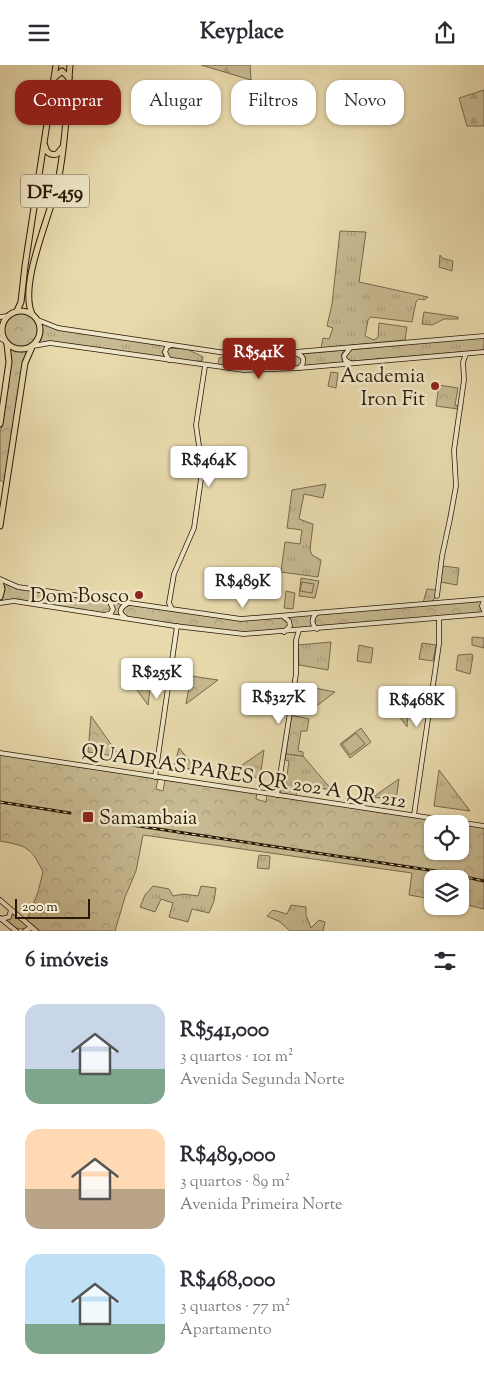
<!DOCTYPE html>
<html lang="pt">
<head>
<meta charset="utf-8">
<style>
	body { margin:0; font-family:"Sorts Mill Goudy",serif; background:#f7f7f7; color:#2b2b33; height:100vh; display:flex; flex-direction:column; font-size:19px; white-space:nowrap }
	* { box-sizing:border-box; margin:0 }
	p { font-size:16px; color:#7c7c81 }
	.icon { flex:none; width:28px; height:28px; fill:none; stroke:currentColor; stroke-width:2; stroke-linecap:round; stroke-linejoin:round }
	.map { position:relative; height:866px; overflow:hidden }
	.drawer { display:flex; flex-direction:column; background:#fff; flex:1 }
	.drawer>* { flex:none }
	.hud { position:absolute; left:15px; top:15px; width:455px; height:45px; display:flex; gap:10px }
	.controls { position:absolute; left:424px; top:750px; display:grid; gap:10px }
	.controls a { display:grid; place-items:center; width:45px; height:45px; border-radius:10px; background:#fff; box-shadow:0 1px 4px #0004; font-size:25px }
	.scale { position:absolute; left:15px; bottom:12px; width:75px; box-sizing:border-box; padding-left:5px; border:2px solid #281906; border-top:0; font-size:14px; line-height:18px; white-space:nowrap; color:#281906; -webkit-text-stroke:4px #f0e7ca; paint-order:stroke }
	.price { position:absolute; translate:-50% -42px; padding:0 11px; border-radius:5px; background:#fff; color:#222; font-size:16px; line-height:32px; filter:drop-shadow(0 1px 2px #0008) }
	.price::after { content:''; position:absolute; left:50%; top:30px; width:15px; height:11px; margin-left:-8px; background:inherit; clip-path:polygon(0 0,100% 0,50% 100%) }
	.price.selected { background:#8f2418; color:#fff }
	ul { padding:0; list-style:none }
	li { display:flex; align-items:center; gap:15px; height:125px; padding:0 25px }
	li span { display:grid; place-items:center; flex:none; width:140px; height:100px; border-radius:15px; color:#555 }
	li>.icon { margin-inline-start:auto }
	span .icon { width:60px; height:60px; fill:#fffc; stroke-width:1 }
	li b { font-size:21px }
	h2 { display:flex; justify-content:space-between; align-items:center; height:60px; padding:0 25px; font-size:21px }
	.chip { padding:0 18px; border-radius:15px; background:#fff; box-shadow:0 1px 4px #0004; font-size:18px; line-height:45px }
	.chip.selected { background:#8f2418; color:#fff }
	header { display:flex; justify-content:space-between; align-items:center; height:65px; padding:0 25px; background:#fff; font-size:22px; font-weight:800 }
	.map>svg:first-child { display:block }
</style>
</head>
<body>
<header><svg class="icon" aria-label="menu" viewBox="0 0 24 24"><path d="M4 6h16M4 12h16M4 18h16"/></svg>Keyplace<svg class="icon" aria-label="share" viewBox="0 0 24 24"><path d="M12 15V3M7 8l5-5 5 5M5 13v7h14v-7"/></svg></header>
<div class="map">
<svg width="484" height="866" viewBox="0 0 484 866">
	<defs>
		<pattern id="grass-tufts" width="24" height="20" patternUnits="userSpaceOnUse" patternTransform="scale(1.25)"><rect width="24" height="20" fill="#c7b991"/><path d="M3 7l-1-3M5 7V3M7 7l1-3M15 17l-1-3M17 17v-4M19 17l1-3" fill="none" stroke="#ab9e7c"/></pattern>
		<pattern id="forest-firs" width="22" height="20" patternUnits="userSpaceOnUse" patternTransform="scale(1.25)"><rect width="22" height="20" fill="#c7b991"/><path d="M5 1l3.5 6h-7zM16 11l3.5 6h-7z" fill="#ab9e7c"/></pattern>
		<pattern id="park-crowns" width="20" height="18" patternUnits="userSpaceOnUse" patternTransform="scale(1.25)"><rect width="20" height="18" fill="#c7b991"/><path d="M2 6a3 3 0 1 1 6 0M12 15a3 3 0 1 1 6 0" fill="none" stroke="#ab9e7c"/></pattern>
	</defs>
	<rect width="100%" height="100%" fill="#e8daad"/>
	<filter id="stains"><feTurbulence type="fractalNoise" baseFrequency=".004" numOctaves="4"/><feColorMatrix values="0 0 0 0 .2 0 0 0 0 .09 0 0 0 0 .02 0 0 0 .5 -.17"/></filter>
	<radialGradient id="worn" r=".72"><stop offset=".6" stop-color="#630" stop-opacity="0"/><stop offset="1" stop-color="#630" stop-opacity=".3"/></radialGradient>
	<!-- grass -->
	<g fill="url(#grass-tufts)" stroke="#78694c">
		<polygon points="340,166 366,167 359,217 428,232 424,235 419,234 416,237 412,257 371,252 368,255 365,271 374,275 378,272 379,258 407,262 405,275 321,283 323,273 329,274 333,263 327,261 332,239"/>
		<polygon points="424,247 458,252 458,254 444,254 432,260 422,259"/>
		<polygon points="41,258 58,264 167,280 162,287 165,293 55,277 37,279 43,265"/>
		<polygon points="484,272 484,285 353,296 346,294 346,288 349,285"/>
		<path d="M168,283L187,284L203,292L202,296C190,297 177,297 167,291L166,288Z"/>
		<polygon points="345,285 342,288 342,295 345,297 301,302 305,292 301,289"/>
		<polygon points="296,290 302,293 302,297 298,301 252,304 218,300 219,293 227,291"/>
		<polygon points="326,419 323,433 304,429 299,454 313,459 310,485 312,490 321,495 318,512 281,507 285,477 300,479 302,465 287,463 292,425"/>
		<polygon points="443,501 459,503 457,520 440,517"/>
		<polygon points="427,524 436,525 435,533 431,537 423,538"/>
		<polygon points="472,572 484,573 484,583 472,580"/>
		<polygon points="331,577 328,605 299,600 298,580"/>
		<polygon points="422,578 436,580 433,596 419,594"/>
		<polygon points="359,580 373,583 371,598 357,596"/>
		<polygon points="472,589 473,591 470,609 456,605 458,590"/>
		<polygon points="286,689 303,691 332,725 298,720 296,731 280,728 280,724 285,725 289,696 285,695"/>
		<polygon points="439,705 470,746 434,741"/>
		<polygon points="399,714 396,735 373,732"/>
		<polygon points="259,790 270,791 269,804 257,803"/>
		<polygon points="153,821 169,824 173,831 184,829 198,831 201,821 216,823 214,836 209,848 192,844 188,857 169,852 173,838 161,834 155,847 140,842 145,830"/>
		<polygon points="291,840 306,842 306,850 311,863 319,855 325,857 323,866 290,866 280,857 267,851 273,845 287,849"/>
		<path d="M12,847L30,862C17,866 15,863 5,855L9,853Z"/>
	</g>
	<!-- forest -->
	<g fill="url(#forest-firs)" stroke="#78694c">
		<polygon points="201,0 250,0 251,15"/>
		<polygon points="484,25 484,61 467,61 459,33"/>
	</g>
	<!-- park -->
	<g fill="url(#park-crowns)" stroke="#78694c" fill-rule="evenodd">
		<polygon points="440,190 442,193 453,196 452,206 439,202"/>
		<circle cx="21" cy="265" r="17"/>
		<polygon points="8,282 17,286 29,285 23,298 5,419 0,415 0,369 8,320"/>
		<polygon points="439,320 458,323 455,340 459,341 458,344 436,341"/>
		<polygon points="301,513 319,516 315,533 299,531"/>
		<polygon points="2,517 17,523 233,554 484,533 484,548 253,568 214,565 15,535 0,537 3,530"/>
		<polygon points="191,611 218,615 186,639"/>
		<polygon points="131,612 151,616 148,640 131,617"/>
		<polygon points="259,622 274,623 270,637"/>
		<polygon points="315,623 335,627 310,646"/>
		<polygon points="386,633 409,637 407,662"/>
		<polygon points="291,650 309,654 307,666 301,666 298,686 303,687 303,691 286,689"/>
		<polygon points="91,651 120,692 88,687"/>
		<polygon points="361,663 371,677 350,693 340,679"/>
		<polygon points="179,683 197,705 174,702"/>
		<polygon points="264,685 260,713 229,709"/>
		<path d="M0,688L78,699L158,714L156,724L163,726L165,715L257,727L256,734L266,737L267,728L484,762V844L460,838L462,817L460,816V814L436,812V814H432V834L409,830L412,808L143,770L136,806L125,832L115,866H40L27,855L38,827L43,807C31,782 27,781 0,776ZM432,759H460V786H432Z"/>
	</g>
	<!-- pitch -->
	<g fill="#c7b991" stroke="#78694c">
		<polygon points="331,307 338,308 336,323 328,321"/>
		<polygon points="302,517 314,519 312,528 300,526"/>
		<polygon points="286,526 295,528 293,544 284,543"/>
		<polygon points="356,668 365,679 350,690 342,679"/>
	</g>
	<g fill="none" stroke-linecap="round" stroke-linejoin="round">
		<defs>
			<g id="secondary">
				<polyline points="0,252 8,251"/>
				<polyline points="38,255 58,263 226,288 260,290 484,271"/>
				<polyline points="0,273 5,276"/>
				<polyline points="33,281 50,278 244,305 299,303 484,287"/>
				<polyline points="350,283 344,291 345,295 350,298"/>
				<path d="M297,289C305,291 305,298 299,303"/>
				<polyline points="169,295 165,287 167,282 171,280"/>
				<polyline points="0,514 18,522 241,554 484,534"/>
				<polyline points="437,531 442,491 450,454 456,421 454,385 464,315 463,297 466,289"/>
				<polyline points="484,535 482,541 484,546"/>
				<polyline points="0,538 14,536 175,561 244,569 484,549"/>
				<polyline points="172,544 169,538 174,509 194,463 201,414 201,395 196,360 205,301"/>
				<path d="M317,548C311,553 311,559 317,564"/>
				<polyline points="105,550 111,548 113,544 109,535"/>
				<path d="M125,552C117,547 121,542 128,538"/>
				<polyline points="284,567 290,561 289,556 284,552"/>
				<polyline points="0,688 484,761"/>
				<polyline points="155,712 177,561"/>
				<polyline points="277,730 296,609 296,575 299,565"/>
				<polyline points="414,750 439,579 439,553"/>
				<polyline points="0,835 36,866"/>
				<polyline points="0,853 16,866"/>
				<polyline points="1,854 9,852 11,845"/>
				<polyline points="25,866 28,864 32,863"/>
			</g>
			<g id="primary">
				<polyline points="55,12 62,6 69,13"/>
				<path d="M45,81C46,87 50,91 57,89L63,82"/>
				<circle cx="21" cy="265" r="19"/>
				<polyline points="17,246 21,237 25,201 56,0"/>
				<path d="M32,249C18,217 53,146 59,111C66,75 67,37 70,0"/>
				<polyline points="0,359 9,297 7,279"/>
				<polyline points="0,461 25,298 32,282"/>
				<polyline points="0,516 2,524 0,532"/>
			</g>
		</defs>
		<!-- secondary casing -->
		<use href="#secondary" stroke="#281906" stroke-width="5.5"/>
		<!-- primary casing -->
		<use href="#primary" stroke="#281906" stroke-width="7"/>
		<!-- secondary -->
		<use href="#secondary" stroke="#f0e7ca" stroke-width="4"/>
		<!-- primary -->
		<use href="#primary" stroke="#e8daad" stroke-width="5"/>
		<defs>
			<g id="rail">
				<polyline points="0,737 70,748"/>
				<polyline points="105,756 442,807 484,816"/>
			</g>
		</defs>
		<!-- rail casing -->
		<use href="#rail" stroke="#281906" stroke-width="3"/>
		<!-- rail -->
		<use href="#rail" stroke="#f0e7ca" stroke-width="1" stroke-dasharray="4" stroke-linecap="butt"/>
	</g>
	<!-- markers -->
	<g fill="#8f2418" stroke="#f0e7ca" stroke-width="2">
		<circle cx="435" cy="321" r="5"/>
		<circle cx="139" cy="530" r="5"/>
		<rect x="82" y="746" width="12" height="12" rx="2.5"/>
	</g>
	<g text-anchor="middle" stroke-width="5" stroke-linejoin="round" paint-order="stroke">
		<!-- shield labels -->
		<rect fill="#f0e7ca" stroke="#645741" stroke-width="1" x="21" y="109.5" width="68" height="33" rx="4"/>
		<g font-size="19" font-weight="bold" fill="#281906">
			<text x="55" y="133">DF-459</text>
		</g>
		<!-- poi labels -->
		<g font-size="20" fill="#281906" stroke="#f0e7ca" text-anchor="end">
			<text x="425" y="317">Academia<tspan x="425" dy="23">Iron Fit</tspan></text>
			<text x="129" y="537">Dom Bosco</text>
			<text x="99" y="759" text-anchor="start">Samambaia</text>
		</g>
		<!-- street labels -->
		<g font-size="20" fill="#281906" stroke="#f0e7ca">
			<text transform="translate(244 710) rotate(9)" y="7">QUADRAS PARES QR 202 A QR 212</text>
		</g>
	</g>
	<rect width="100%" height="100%" filter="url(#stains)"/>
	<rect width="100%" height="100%" fill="url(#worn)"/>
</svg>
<div class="controls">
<a><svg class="icon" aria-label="locate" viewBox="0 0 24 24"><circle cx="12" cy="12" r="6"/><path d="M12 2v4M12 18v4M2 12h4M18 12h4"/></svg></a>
<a><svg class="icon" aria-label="layers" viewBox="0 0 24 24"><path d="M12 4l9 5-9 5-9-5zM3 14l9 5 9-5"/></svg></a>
</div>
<div class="scale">200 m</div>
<b class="price selected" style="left:259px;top:315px">R$541K</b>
<b class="price" style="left:209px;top:423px">R$464K</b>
<b class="price" style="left:243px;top:544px">R$489K</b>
<b class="price" style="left:157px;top:635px">R$255K</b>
<b class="price" style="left:279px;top:660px">R$327K</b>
<b class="price" style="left:417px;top:663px">R$468K</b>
<div class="hud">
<a class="chip selected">Comprar</a>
<a class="chip">Alugar</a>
<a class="chip">Filtros</a>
<a class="chip">Novo</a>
</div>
</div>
<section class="drawer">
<h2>6 imóveis<svg class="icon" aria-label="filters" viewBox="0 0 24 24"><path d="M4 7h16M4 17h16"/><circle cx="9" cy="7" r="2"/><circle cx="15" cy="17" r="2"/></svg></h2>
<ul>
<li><span style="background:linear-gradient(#c9d6e8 65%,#7fa58c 0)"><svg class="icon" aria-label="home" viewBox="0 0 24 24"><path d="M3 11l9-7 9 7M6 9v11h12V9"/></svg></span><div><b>R$541,000</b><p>3 quartos · 101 m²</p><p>Avenida Segunda Norte</p></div></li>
<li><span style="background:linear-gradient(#ffd9b3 60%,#b9a48a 0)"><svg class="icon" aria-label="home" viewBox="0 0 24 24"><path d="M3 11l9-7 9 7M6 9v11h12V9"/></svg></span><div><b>R$489,000</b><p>3 quartos · 89 m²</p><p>Avenida Primeira Norte</p></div></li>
<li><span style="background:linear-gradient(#bfe0f5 70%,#7fa58c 0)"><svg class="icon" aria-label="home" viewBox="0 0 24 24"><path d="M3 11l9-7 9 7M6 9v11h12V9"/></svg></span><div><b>R$468,000</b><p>3 quartos · 77 m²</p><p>Apartamento</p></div></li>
</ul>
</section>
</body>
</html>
